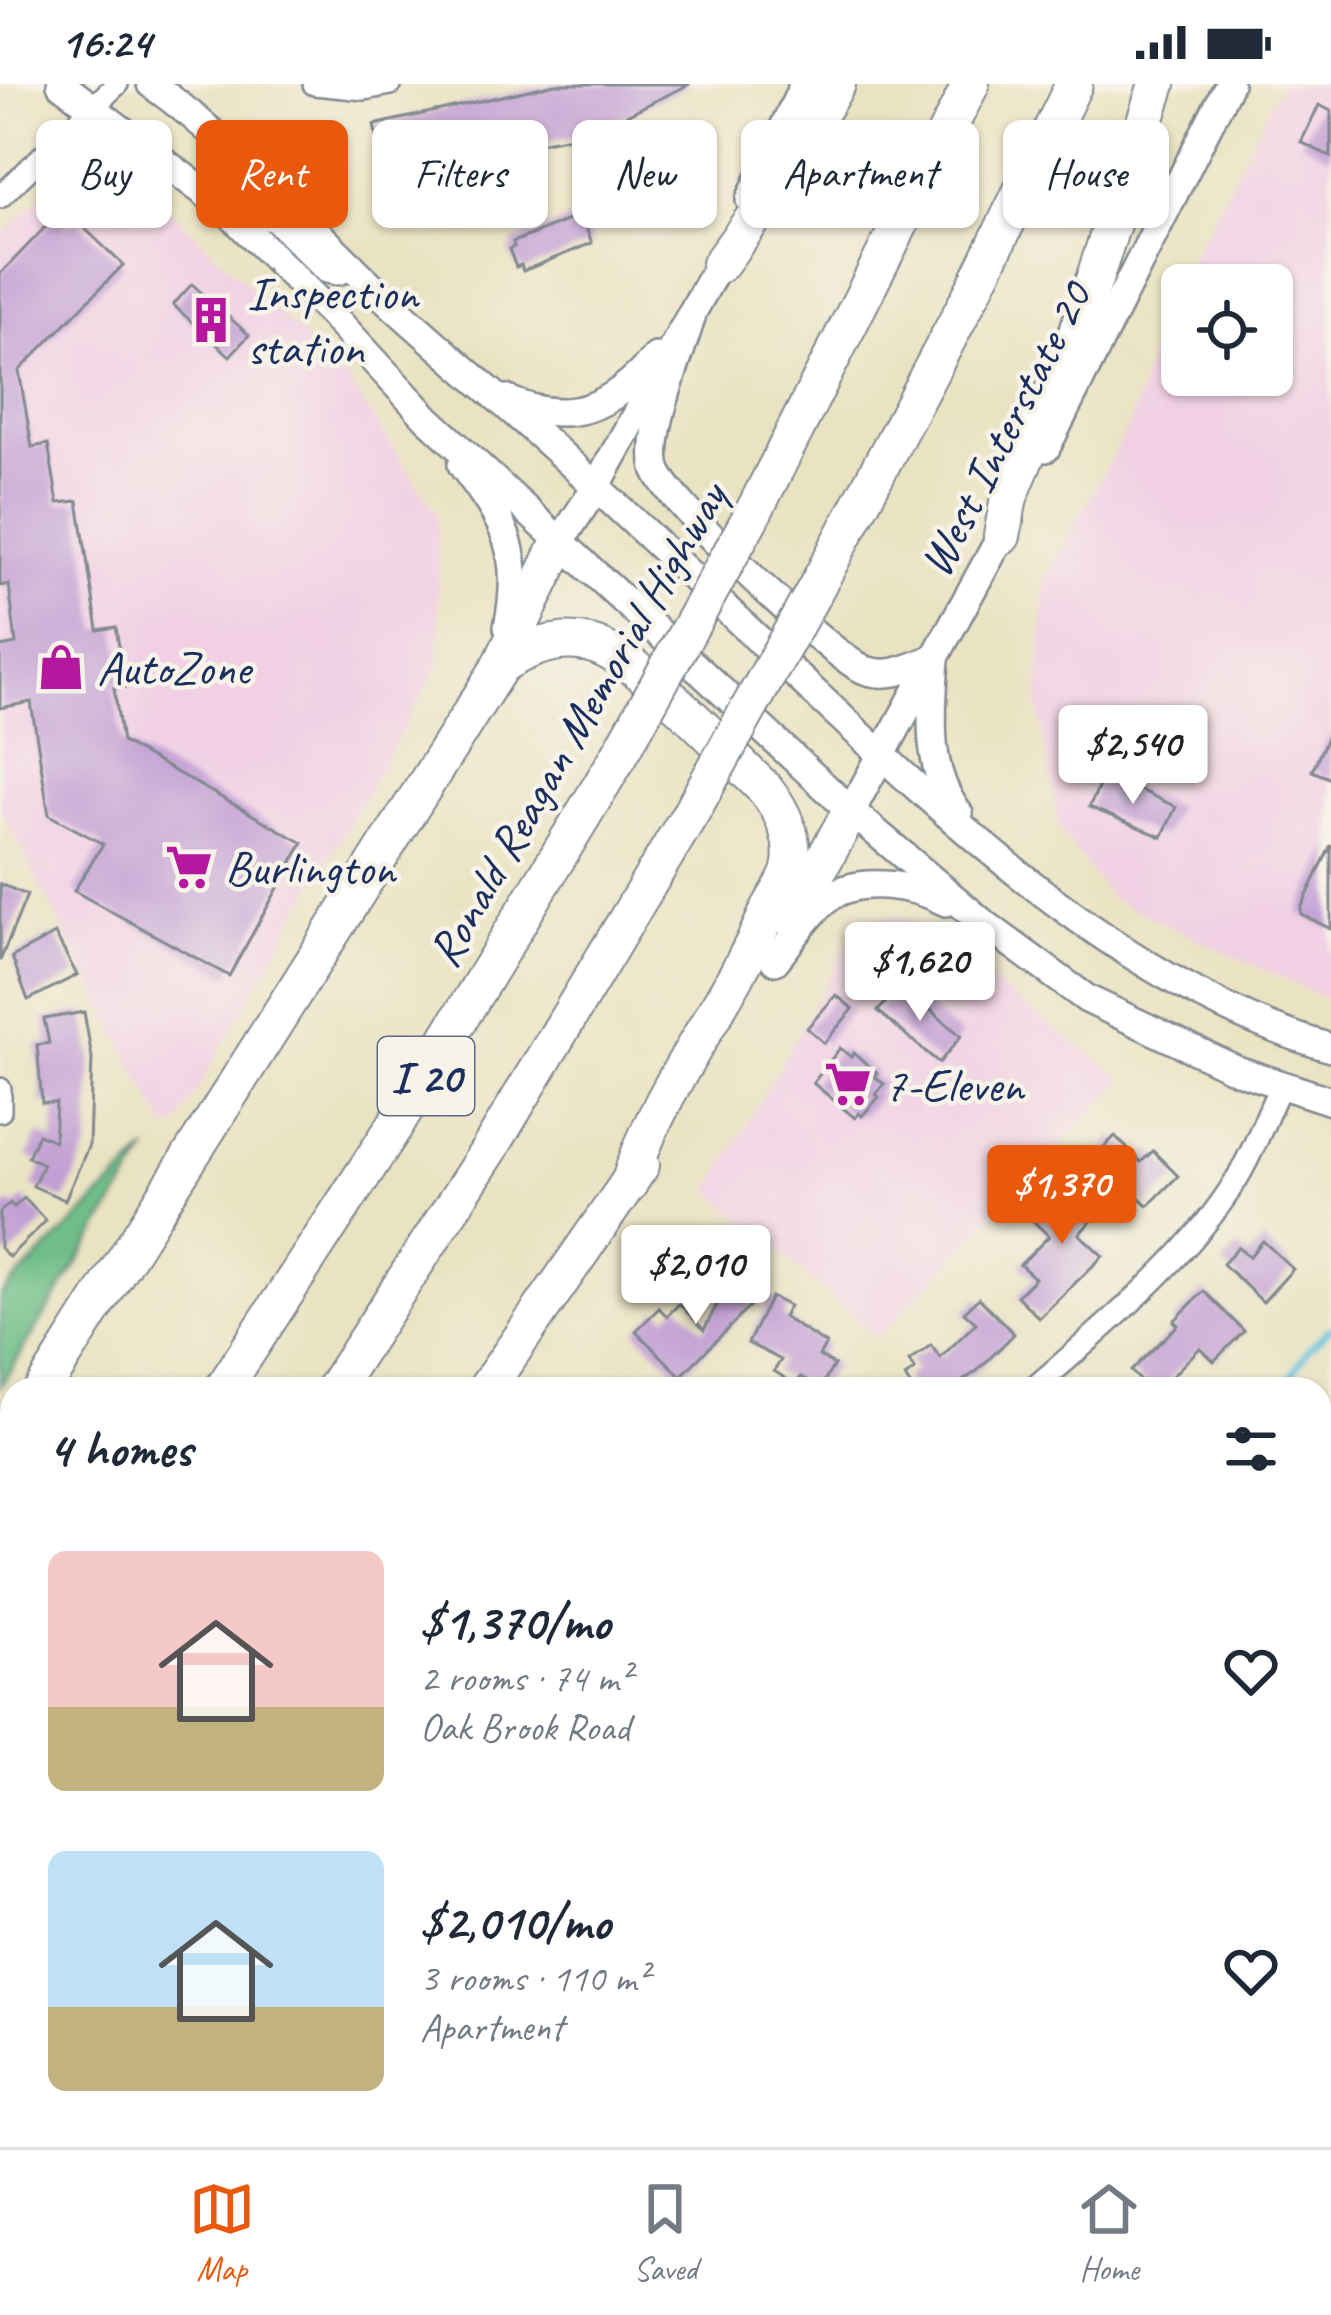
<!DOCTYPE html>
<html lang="en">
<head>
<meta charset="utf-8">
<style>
	body { margin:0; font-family:Caveat,sans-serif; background:#f6f6f7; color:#1f2937; height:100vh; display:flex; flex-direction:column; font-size:45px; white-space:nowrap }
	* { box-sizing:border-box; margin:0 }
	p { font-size:39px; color:#747a83 }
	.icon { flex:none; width:66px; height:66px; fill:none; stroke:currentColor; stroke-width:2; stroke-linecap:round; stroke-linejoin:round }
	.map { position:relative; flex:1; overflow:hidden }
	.drawer { position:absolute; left:0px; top:1293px; width:1332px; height:771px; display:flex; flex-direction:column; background:#fff; border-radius:36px 36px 0 0; box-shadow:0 3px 9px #0004 }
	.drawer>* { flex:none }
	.banner { position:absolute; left:36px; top:36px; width:1260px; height:108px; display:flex; gap:24px }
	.tools { position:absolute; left:1161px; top:180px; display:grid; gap:24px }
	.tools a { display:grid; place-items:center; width:132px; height:132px; border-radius:18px; background:#fff; box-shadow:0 3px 9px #0004; font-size:60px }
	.price { position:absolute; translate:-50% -102px; padding:0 27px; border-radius:12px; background:#fff; color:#222; font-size:39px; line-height:78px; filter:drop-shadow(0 3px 6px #0008) }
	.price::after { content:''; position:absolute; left:50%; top:72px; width:36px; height:27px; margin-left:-18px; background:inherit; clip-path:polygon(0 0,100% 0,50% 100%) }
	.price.current { background:#ea580c; color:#fff }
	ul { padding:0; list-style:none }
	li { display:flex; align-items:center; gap:36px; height:300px; padding:0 48px }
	li span { display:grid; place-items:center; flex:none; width:336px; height:240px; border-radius:18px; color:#555 }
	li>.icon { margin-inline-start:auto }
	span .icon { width:144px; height:144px; fill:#fffc; stroke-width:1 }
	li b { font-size:51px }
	h2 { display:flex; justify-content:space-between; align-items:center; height:144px; padding:0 48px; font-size:51px }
	.chip { padding:0 42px; border-radius:18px; background:#fff; box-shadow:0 3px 9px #0004; font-size:42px; line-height:108px }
	.chip.current { background:#ea580c; color:#fff }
	.status { display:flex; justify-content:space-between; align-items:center; height:84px; padding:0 60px; background:#fff; direction:ltr }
	.status svg { height:33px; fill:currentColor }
	.menu { display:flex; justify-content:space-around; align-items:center; height:168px; border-top:3px solid #e0e1e3; background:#fff; font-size:33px; color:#747a83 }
	.menu a { display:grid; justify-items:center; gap:6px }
	.menu .current { color:#ea580c }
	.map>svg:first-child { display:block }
</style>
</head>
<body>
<div class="status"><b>16:24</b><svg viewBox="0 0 49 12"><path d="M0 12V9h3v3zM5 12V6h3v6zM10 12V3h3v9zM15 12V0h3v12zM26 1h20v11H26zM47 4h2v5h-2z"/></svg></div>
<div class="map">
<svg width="1331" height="2063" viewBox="0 0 1331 2063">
	<rect width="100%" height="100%" fill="#f7f3e8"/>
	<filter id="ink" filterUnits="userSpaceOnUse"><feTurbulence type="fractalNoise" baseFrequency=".00833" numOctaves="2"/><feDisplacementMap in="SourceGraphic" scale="24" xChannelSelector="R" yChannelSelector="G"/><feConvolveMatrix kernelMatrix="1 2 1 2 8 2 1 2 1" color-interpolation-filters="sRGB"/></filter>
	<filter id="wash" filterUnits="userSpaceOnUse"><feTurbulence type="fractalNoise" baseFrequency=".004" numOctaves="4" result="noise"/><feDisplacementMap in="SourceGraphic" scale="48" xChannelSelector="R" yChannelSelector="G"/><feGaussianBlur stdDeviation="2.7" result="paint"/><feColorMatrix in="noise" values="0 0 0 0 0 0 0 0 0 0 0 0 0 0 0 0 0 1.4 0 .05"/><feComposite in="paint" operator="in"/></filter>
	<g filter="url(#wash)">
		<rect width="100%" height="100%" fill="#eae3c2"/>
		<!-- built -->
		<g fill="#f1d0e4" fill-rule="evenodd">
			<path d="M1281,0H1331V917L1110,814L1060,746L1038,623L1045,496L1131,338L1160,236ZM1182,201H1272V291H1182Z"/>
			<polygon points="98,57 346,294 437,430 440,580 177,1042 167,1045 0,724 0,154"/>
			<polygon points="875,834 904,834 1124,995 877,1254 710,1106 851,855"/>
		</g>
		<!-- forest -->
		<g fill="#6fbe87" stroke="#457672" stroke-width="3">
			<polygon points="148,1066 0,1303 0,1212"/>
			<polygon points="12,1926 12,2052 31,2052 23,2063 0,2063 0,1940"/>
		</g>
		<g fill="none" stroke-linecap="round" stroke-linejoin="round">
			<!-- stream -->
			<g stroke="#62c3e0" stroke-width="6">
				<polyline points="1283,1305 1309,1264 1331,1244"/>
				<polyline points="759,2063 762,2052"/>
			</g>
		</g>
		<g id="blocks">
			<!-- building -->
			<g fill="#c19ed4">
				<polygon points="555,0 690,0 587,50 383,88 374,41"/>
				<polygon points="1319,21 1331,27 1331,73 1301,58"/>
				<polygon points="57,131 69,143 76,136 123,181 19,287 32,363 48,360 58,419 78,417 98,546 116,543 125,603 114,604 122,658 303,759 229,892 74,807 103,760 49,731 31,618 0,624 0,563 16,560 9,500 0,502 0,190"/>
				<polygon points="581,131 592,159 523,187 521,181 516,183 509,165 514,163 513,158"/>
				<polygon points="192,200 249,251 230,272 173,221"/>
				<polygon points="1331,645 1331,695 1312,687"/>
				<polygon points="1103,694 1114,699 1116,695 1176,723 1162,753 1089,723"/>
				<polygon points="1331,761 1331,845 1301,830 1301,824"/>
				<polygon points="0,800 27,811 0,877"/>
				<polygon points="55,850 77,891 28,916 12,873"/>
				<polygon points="901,901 961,952 939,979 878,927"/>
				<polygon points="836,911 853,925 824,959 807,944"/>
				<polygon points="84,928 92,974 89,1061 65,1116 33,1102 43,1080 28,1073 38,1050 54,1057 56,1019 42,1019 37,961 49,959 44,935"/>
				<polygon points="840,964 851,973 854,969 877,989 874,992 884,1000 876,1010 879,1013 862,1032 859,1029 855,1034 813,999"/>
				<polygon points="1115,1052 1141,1078 1153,1067 1178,1092 1148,1122 1101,1075 1109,1068 1104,1063"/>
				<polygon points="1076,1092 1107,1121 1079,1150 1103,1172 1039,1234 1017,1212 1035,1194 1020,1181 1049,1152 1033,1137"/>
				<polygon points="24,1114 46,1137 9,1173 0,1164 0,1128 10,1119 14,1123"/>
				<polygon points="1263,1157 1293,1185 1263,1218 1223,1180 1238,1163 1249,1173"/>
				<polygon points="731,1193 763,1209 681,1292 636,1247 659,1224 667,1232 679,1220 704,1246"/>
				<polygon points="1204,1207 1244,1247 1214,1277 1200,1264 1159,1305 1149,1305 1131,1287 1178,1241 1174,1237"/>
				<polygon points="771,1213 789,1222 783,1233 826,1260 819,1272 834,1281 820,1304 801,1293 796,1301 774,1287 781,1276 748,1259"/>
				<polygon points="979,1214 1014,1250 977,1287 951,1305 913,1305 905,1293 915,1286 909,1277 931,1261 940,1274 976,1239 964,1228"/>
			</g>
		</g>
	</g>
	<g filter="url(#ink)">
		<use href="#blocks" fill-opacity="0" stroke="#828990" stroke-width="3"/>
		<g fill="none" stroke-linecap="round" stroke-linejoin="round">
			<defs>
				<g id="street">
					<polyline points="314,0 365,5 391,0"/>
					<polyline points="0,113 117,0"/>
					<polyline points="0,1005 0,1027"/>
					<path d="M1033,1305C1100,1246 1190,1173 1236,1096C1254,1067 1265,1034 1280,1003"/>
					<polyline points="1320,1539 1331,1529"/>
					<polyline points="1320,2015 1331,2026"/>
					<polyline points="210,2052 211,2063"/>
					<polyline points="1105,2052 1185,2052"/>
					<polyline points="586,2063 589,2052"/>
				</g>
				<g id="secondary">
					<polyline points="61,0 221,121 331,230 427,334 851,727 982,838 1087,915 1237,986 1331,1017"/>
					<path d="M151,0C235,60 304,138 378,208C436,262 497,312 555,365C642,444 727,526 813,607C962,747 1131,906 1331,964"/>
					<polyline points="750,116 804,0"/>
					<polyline points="226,122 276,134 327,185 337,187 351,182"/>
					<path d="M691,234C680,272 647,348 656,384C664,415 833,575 865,586C890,595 911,583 935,574C932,629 924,684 959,730"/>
					<path d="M506,315C571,344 612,323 656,273"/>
					<polyline points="1046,364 1229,0"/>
					<path d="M462,381C506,439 523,469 508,543"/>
					<polyline points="560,458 596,403 726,167"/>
					<polyline points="851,727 1010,436"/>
					<path d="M775,877C791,858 806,833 825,817C855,790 914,801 946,818"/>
				</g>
				<g id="highway">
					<polyline points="720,180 764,120 837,0"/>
					<polyline points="753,429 971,0"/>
					<polyline points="1002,452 1009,413 1075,255 1157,0"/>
					<polyline points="822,493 974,205 1074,0"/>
					<path d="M501,581C528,564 558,552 590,560C641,573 723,666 764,704C783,726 798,759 789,789C784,803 773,816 767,830C728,922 658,1003 629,1100"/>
					<polyline points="791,835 851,727"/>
					<polyline points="43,1305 501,581 560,458"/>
					<polyline points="223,1305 394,1043 619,672"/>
					<polyline points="334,1305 489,1066 693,725"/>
					<polyline points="486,1305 641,1081"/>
					<polyline points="0,1384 12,1361"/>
					<polyline points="0,1618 12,1602"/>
					<polyline points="0,1773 12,1757"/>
					<polyline points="0,1831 12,1818"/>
				</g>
			</defs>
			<!-- street casing -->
			<use href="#street" stroke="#828990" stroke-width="26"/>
			<!-- secondary casing -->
			<use href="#secondary" stroke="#828990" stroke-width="32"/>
			<!-- highway casing -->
			<use href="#highway" stroke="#828990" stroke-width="40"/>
			<!-- street -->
			<use href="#street" stroke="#fff" stroke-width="21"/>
			<!-- secondary -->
			<use href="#secondary" stroke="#fff" stroke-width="27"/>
			<!-- highway -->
			<use href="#highway" stroke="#fff" stroke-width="36"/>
			<defs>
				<g id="highway-bridge">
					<polyline points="619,672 753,429"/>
					<polyline points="693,725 822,493"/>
				</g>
			</defs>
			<!-- highway-bridge casing -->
			<use href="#highway-bridge" stroke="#828990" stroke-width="40" stroke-linecap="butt"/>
			<!-- highway-bridge -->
			<use href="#highway-bridge" stroke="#fff" stroke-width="36"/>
		</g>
	</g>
	<!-- icons -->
	<defs>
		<symbol id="building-bare" viewBox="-9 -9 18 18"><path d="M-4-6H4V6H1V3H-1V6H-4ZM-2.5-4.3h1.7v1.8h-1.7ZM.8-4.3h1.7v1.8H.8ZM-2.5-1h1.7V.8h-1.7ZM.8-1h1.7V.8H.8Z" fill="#b5179e" stroke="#f7f3e8" stroke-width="2.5" paint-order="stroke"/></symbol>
		<symbol id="shop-bare" viewBox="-9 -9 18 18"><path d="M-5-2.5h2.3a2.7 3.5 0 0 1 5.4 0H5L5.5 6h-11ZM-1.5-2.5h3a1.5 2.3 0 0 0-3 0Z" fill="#b5179e" stroke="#f7f3e8" stroke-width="2.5" paint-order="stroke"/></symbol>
		<symbol id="supermarket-bare" viewBox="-9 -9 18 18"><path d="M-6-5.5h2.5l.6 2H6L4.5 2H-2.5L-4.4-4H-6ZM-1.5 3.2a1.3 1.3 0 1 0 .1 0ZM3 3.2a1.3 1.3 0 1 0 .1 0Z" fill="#b5179e" stroke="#f7f3e8" stroke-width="2.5" paint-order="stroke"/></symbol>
	</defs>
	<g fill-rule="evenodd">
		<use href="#building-bare" x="178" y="203" width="66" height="66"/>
		<use href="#shop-bare" x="28" y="550" width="66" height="66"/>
		<use href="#supermarket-bare" x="156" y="750" width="66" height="66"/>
		<use href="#supermarket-bare" x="815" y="967" width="66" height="66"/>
	</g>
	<g text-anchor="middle" stroke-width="9" stroke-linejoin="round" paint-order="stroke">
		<!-- shield labels -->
		<rect fill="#f7f3e8" stroke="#5d6a87" stroke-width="3" x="378" y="953" width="96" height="78" rx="9"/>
		<g font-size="45" font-weight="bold" fill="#1b2f5e">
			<text x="426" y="1008">I 20</text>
		</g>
		<!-- poi labels -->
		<g font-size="48" fill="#1b2f5e" stroke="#f7f3e8" text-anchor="start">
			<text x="247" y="225">Inspection<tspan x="247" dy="55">station</tspan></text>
			<text x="97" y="600">AutoZone</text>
			<text x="225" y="800">Burlington</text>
			<text x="884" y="1017">7-Eleven</text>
		</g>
		<!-- street labels -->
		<g font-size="48" fill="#1b2f5e" stroke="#f7f3e8">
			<text transform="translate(1004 345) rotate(-63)" y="17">West Interstate 20</text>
			<text transform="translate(576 640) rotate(-60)" y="17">Ronald Reagan Memorial Highway</text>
		</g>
	</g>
</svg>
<div class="tools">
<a><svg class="icon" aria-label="locate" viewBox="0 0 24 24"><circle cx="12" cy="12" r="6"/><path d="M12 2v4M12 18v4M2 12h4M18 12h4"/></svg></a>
</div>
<b class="price" style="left:1133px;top:723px">$2,540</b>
<b class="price" style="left:920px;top:940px">$1,620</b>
<b class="price current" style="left:1062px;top:1163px">$1,370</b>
<b class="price" style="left:696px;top:1243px">$2,010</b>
<div class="banner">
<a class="chip">Buy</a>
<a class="chip current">Rent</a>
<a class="chip">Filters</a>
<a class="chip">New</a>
<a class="chip">Apartment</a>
<a class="chip">House</a>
</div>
<section class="drawer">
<h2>4 homes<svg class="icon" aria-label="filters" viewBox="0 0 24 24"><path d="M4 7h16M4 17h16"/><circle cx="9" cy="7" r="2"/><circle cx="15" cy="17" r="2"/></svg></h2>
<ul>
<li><span style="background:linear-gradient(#f6c9c9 65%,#c2b280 0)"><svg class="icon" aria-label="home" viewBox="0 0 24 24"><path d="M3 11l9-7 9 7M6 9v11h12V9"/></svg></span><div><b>$1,370/mo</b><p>2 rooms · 74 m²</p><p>Oak Brook Road</p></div><svg class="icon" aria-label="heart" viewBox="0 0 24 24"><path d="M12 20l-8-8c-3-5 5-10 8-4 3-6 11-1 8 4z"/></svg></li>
<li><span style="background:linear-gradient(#bfe0f5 65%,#c2b280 0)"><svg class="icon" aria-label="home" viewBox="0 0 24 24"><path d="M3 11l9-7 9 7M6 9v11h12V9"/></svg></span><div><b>$2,010/mo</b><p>3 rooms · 110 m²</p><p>Apartment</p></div><svg class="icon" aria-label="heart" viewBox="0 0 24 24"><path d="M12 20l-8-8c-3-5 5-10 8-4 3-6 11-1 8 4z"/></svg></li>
</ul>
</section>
</div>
<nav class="menu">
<a class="current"><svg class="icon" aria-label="map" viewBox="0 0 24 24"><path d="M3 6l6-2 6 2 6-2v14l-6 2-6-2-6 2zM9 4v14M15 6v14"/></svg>Map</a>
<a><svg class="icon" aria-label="saved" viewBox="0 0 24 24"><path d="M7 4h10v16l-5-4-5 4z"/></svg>Saved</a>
<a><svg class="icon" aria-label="home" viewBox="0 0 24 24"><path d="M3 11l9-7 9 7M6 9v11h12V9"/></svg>Home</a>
</nav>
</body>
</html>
